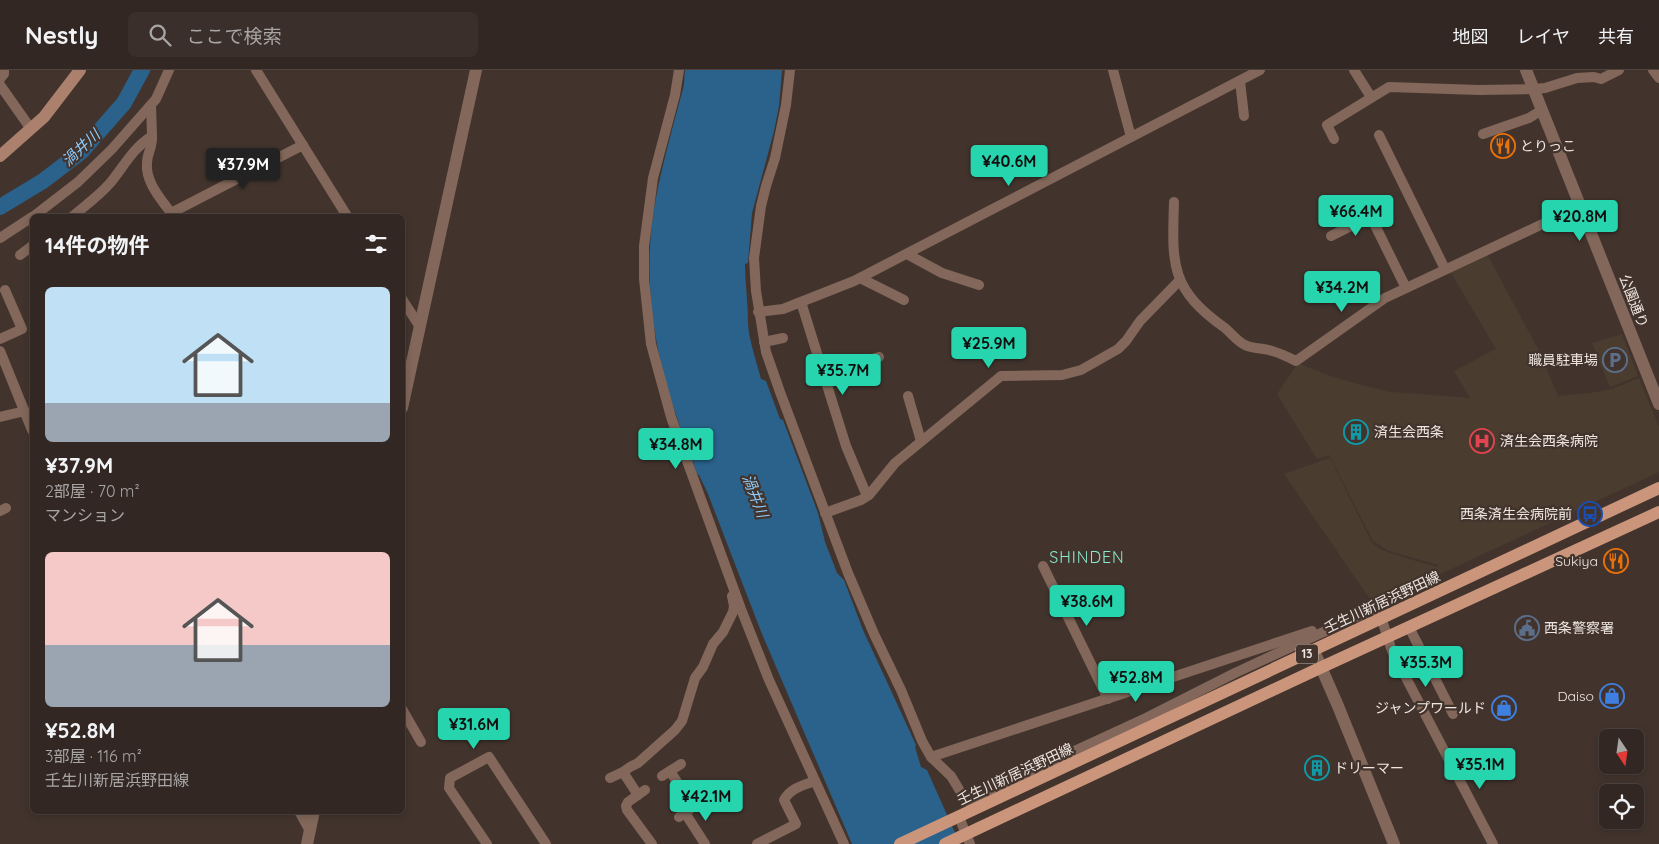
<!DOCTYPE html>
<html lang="ja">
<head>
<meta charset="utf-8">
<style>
	body { margin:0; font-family:Quicksand,"Noto Sans JP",sans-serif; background:#3a2f2a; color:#f1f3f6; height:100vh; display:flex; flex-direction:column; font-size:19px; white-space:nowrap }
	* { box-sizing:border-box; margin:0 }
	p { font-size:16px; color:#a8a5a5 }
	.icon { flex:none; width:28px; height:28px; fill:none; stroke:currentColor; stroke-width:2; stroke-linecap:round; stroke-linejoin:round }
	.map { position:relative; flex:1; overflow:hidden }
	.drawer { position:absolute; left:30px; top:144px; width:375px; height:600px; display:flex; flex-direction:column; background:#322722; border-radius:8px; box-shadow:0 2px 8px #0003,0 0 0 1px #4d4440 }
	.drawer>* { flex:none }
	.needle { width:32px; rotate:167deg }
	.controls { position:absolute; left:1599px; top:659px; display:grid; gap:10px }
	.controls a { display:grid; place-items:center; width:45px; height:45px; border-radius:8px; background:#322722; box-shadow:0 2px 8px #0003,0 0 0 1px #4d4440; font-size:25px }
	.price { position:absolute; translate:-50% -42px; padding:0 11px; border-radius:5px; background:#26d5ae; color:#111; font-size:16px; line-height:32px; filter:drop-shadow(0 1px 2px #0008) }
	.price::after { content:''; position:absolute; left:50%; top:30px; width:15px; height:11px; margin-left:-8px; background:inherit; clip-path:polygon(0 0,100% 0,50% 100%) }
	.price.current { background:#222; color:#fff }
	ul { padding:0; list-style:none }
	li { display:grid; align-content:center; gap:10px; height:265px; padding:0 15px }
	li span { display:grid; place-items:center; height:155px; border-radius:8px; color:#555 }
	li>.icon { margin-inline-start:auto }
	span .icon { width:90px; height:90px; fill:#fffc; stroke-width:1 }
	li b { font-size:21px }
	h2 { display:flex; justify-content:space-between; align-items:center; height:60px; padding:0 15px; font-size:21px }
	header { display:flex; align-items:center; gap:30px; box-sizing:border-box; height:70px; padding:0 25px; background:#322722; border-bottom:1px solid #4d4440 }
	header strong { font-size:24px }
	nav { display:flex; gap:28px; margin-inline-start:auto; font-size:18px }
	.search { width:350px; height:45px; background:#3a2f2a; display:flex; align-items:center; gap:12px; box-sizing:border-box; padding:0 18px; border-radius:8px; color:#a8a5a5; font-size:19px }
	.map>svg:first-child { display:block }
</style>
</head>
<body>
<header>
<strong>Nestly</strong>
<div class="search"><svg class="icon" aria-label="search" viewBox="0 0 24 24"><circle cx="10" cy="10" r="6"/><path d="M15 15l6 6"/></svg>ここで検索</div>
<nav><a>地図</a><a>レイヤ</a><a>共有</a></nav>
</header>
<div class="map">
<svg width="1659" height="774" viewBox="0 0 1659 774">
	<rect width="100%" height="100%" fill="#42342d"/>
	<!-- medical -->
	<g fill="#4a3c2f">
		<polygon points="1487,184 1538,279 1558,326 1590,323 1612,319 1639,308 1659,357 1659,402 1374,535 1284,404 1330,388 1372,473 1382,480 1409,489 1438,497 1438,495 1389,481 1373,471 1329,385 1317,389 1277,324 1298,293 1330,306 1365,316 1391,322 1470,328 1454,301 1496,279 1450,201"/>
		<polygon points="1622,264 1638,306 1610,317 1592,273"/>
	</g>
	<!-- water -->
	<path fill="#2a628b" d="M685,0H782L779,36L774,61L752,143L748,193L745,194C745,213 748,233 748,252C748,267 757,293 761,309L766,311L780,349L783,350L818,443L825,472L837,503L844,510L863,560L916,675L915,677L921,697L927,700L960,774H852L762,564L708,424L699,405L697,404L691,385C685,374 682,362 678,350C653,281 642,205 655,133C662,95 673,56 683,19C685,13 684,6 685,0Z"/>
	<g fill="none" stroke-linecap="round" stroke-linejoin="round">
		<!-- river -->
		<polyline stroke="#2a628b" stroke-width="16" points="0,137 43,111 81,82 124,33 142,0"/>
		<!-- minor -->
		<g stroke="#82675a" stroke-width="10">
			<polyline points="256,0 347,146"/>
			<polyline points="679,0 675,25 653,108 644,176 644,209 651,274 671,347 741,539 769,610 844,774"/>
			<polyline points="790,0 786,35 775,88 766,116 761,136 754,188 756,221 766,282 780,322 848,503 874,564 901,620 922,671 931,687 951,706 966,731 1146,648 1235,603 1373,539 1379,541 1392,581 1493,774"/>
			<polyline points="1113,0 1131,67"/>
			<polyline points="1354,0 1371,27"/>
			<polyline points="1653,0 1659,8"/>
			<polyline points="0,9 4,4 4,0"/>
			<polyline points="1240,11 1244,46"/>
			<polyline points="0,15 31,59"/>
			<polyline points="1483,64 1529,48 1542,40"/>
			<polyline points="1379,65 1445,199"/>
			<path d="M152,66C153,78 147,82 147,93C145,113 163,131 173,146"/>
			<polyline points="1334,69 1327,55 1389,17 1479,20 1534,19 1545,18 1577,8 1594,7 1601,9 1619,0"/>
			<path d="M1174,132C1172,195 1170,219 1225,258C1231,263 1238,272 1245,275C1253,279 1264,278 1272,281C1280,283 1288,287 1296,291L1385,228L1581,136"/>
			<polyline points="1366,137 1406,218"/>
			<polyline points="171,143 303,75"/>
			<polyline points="34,146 78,112 112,79 156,29 169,0"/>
			<path d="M73,146C86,135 100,125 111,112C124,96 133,78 152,66L151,35"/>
			<polyline points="1331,166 1371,146"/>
			<polyline points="0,168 32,147"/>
			<polyline points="907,184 942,203 979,215"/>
			<polyline points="20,185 32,176"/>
			<polyline points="860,208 904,230"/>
			<polyline points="402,229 420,257"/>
			<polyline points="801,232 846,376 867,426"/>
			<polyline points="758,242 783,239 854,211 1260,0"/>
			<polyline points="0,269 22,259 5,220"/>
			<polyline points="764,272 783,268"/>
			<polyline points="0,281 32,360"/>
			<polyline points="823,302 879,287"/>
			<polyline points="908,326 921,371"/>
			<polyline points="0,347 25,341"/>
			<polyline points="0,441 6,438"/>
			<polyline points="825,443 861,430 869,425 895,393 1001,306 1062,305 1081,300 1118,279 1126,271 1140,251 1179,211"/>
			<polyline points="1043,496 1108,629"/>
			<polyline points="1409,557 1453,644"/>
			<polyline points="402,639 421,672"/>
			<polyline points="931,687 1312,561"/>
			<polyline points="670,701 693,737 679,747"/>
			<polyline points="623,702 638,725"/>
			<polyline points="662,706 681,694"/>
			<polyline points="610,708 623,702 630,697 638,693 675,660 682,651 695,608 703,597 713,574 723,562 733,542 734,536 732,526"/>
			<polyline points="645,720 628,732 626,736 627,740 652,774"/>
			<polyline points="299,741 310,761"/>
			<polyline points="685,743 705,774"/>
			<polyline points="959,747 970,774"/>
			<polyline points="487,774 449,718 450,708 489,687 546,774"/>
			<path d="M757,774L796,754L784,730C790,718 804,715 815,711"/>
		</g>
		<!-- tertiary -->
		<g stroke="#82675a" stroke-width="12">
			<polyline points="1526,0 1659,334"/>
			<polyline points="402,338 476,0"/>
			<polyline points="1314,581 1338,636 1394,774"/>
			<polyline points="307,774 314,741"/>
		</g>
		<!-- secondary -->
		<polyline stroke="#ab816d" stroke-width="12" points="0,86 44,47 80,0"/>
		<!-- primary -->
		<g stroke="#cb957b" stroke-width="12">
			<polyline points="900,774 1659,418"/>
			<polyline points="945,774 1322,597 1659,442"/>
		</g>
	</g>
	<!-- icons -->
	<defs>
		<symbol id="restaurant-ring" viewBox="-11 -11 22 22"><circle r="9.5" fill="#42342d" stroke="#e8710a" stroke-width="1.5"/><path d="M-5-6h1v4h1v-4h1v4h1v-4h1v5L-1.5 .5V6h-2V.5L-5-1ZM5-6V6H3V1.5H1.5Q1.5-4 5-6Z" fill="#e8710a"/></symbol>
		<symbol id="parking-ring" viewBox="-11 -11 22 22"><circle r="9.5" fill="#42342d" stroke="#5c6f8a" stroke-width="1.5"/><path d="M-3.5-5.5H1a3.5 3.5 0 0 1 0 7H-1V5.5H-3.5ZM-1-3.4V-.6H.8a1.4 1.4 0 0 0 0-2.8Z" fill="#5c6f8a"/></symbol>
		<symbol id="building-ring" viewBox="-11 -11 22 22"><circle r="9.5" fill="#42342d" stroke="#0f9aa8" stroke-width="1.5"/><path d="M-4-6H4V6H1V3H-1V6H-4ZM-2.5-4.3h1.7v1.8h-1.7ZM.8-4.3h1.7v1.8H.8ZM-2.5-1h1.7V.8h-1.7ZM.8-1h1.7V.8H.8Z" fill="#0f9aa8"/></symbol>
		<symbol id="hospital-ring" viewBox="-11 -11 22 22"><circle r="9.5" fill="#42342d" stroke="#e0444e" stroke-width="1.5"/><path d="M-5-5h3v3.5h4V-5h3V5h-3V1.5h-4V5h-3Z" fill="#e0444e"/></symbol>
		<symbol id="bus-ring" viewBox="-11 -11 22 22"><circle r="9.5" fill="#42342d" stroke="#1a4fb4" stroke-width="1.5"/><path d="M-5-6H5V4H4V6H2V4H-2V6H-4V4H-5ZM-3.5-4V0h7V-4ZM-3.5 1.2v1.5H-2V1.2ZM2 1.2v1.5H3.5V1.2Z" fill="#1a4fb4"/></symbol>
		<symbol id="civic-ring" viewBox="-11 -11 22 22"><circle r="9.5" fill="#42342d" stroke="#5c6f8a" stroke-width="1.5"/><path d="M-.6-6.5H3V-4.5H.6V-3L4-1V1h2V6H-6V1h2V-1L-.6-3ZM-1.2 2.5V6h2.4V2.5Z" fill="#5c6f8a"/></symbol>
		<symbol id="shop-ring" viewBox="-11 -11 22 22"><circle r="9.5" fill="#42342d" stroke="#3f7fe0" stroke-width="1.5"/><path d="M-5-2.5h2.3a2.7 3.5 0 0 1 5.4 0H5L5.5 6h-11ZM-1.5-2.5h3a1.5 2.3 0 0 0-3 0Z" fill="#3f7fe0"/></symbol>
	</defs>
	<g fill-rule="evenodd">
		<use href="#restaurant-ring" x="1489" y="62" width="28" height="28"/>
		<use href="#parking-ring" x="1601" y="276" width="28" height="28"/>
		<use href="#building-ring" x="1342" y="348" width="28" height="28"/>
		<use href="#hospital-ring" x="1468" y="357" width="28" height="28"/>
		<use href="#bus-ring" x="1576" y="430" width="28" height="28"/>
		<use href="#restaurant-ring" x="1602" y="477" width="28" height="28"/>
		<use href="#civic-ring" x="1513" y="544" width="28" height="28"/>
		<use href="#shop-ring" x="1598" y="612" width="28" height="28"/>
		<use href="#shop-ring" x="1490" y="624" width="28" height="28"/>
		<use href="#building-ring" x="1303" y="684" width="28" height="28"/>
	</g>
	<g text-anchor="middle" stroke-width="4.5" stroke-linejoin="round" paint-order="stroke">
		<!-- shield labels -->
		<rect fill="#42342d" stroke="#bbb1ab" stroke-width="1" x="1296" y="574.5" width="22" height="19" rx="4"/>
		<g font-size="12" font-weight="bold" fill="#efe6e1">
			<text x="1307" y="588">13</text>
		</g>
		<!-- poi labels -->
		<g font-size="14" fill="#efe6e1" stroke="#42342d" text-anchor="start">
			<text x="1520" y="81">とりっこ</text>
			<text x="1598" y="295" text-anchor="end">職員駐車場</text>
			<text x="1374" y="367">済生会西条</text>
			<text x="1500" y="376">済生会西条病院</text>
			<text x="1572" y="449" text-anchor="end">西条済生会病院前</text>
			<text x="1598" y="496" text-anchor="end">Sukiya</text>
			<text x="1544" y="563">西条警察署</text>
			<text x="1594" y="631" text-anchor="end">Daiso</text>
			<text x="1486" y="643" text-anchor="end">ジャンプワールド</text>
			<text x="1334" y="703">ドリーマー</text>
		</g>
		<!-- street labels -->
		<g font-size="14" fill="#efe6e1" stroke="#42342d">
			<text transform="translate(1634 231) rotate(69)" y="5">公園通り</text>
			<text transform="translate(1382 532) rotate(-25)" y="5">壬生川新居浜野田線</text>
			<text transform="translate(1015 704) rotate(-25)" y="5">壬生川新居浜野田線</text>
		</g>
		<!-- water labels -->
		<g font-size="15" font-style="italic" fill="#8ecdfe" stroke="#42342d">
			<text transform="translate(81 78) rotate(-43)" y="5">渦井川</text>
			<text transform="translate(755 426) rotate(69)" y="5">渦井川</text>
		</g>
		<!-- quarter labels -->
		<g font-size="16" letter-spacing="1" fill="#8aeacd" stroke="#42342d">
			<text x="1087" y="493">SHINDEN</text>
		</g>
	</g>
</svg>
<div class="controls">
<a><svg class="needle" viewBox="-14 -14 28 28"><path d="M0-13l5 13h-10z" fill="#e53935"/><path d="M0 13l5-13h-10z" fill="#a8a5a5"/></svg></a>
<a><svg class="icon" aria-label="locate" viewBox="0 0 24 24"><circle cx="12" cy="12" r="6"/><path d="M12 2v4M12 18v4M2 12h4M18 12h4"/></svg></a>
</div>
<b class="price" style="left:1009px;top:117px">¥40.6M</b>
<b class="price current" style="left:243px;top:120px">¥37.9M</b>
<b class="price" style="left:1356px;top:167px">¥66.4M</b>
<b class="price" style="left:1580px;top:172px">¥20.8M</b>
<b class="price" style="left:1342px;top:243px">¥34.2M</b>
<b class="price" style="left:989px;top:299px">¥25.9M</b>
<b class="price" style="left:843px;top:326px">¥35.7M</b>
<b class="price" style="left:676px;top:400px">¥34.8M</b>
<b class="price" style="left:1087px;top:557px">¥38.6M</b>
<b class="price" style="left:1426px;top:618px">¥35.3M</b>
<b class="price" style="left:1136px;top:633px">¥52.8M</b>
<b class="price" style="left:474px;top:680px">¥31.6M</b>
<b class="price" style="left:1480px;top:720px">¥35.1M</b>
<b class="price" style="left:706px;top:752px">¥42.1M</b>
<section class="drawer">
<h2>14件の物件<svg class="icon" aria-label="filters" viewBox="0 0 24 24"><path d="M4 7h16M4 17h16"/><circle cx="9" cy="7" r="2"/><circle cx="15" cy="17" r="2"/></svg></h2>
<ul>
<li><span style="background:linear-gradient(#bfe0f5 75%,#9aa5b1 0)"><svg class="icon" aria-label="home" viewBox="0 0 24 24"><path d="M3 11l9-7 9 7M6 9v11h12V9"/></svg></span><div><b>¥37.9M</b><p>2部屋 · 70 m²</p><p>マンション</p></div></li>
<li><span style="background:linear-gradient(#f6c9c9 60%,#9aa5b1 0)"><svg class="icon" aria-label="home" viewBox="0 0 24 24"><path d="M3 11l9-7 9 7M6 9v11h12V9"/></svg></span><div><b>¥52.8M</b><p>3部屋 · 116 m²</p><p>壬生川新居浜野田線</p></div></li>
</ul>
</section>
</div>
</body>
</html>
